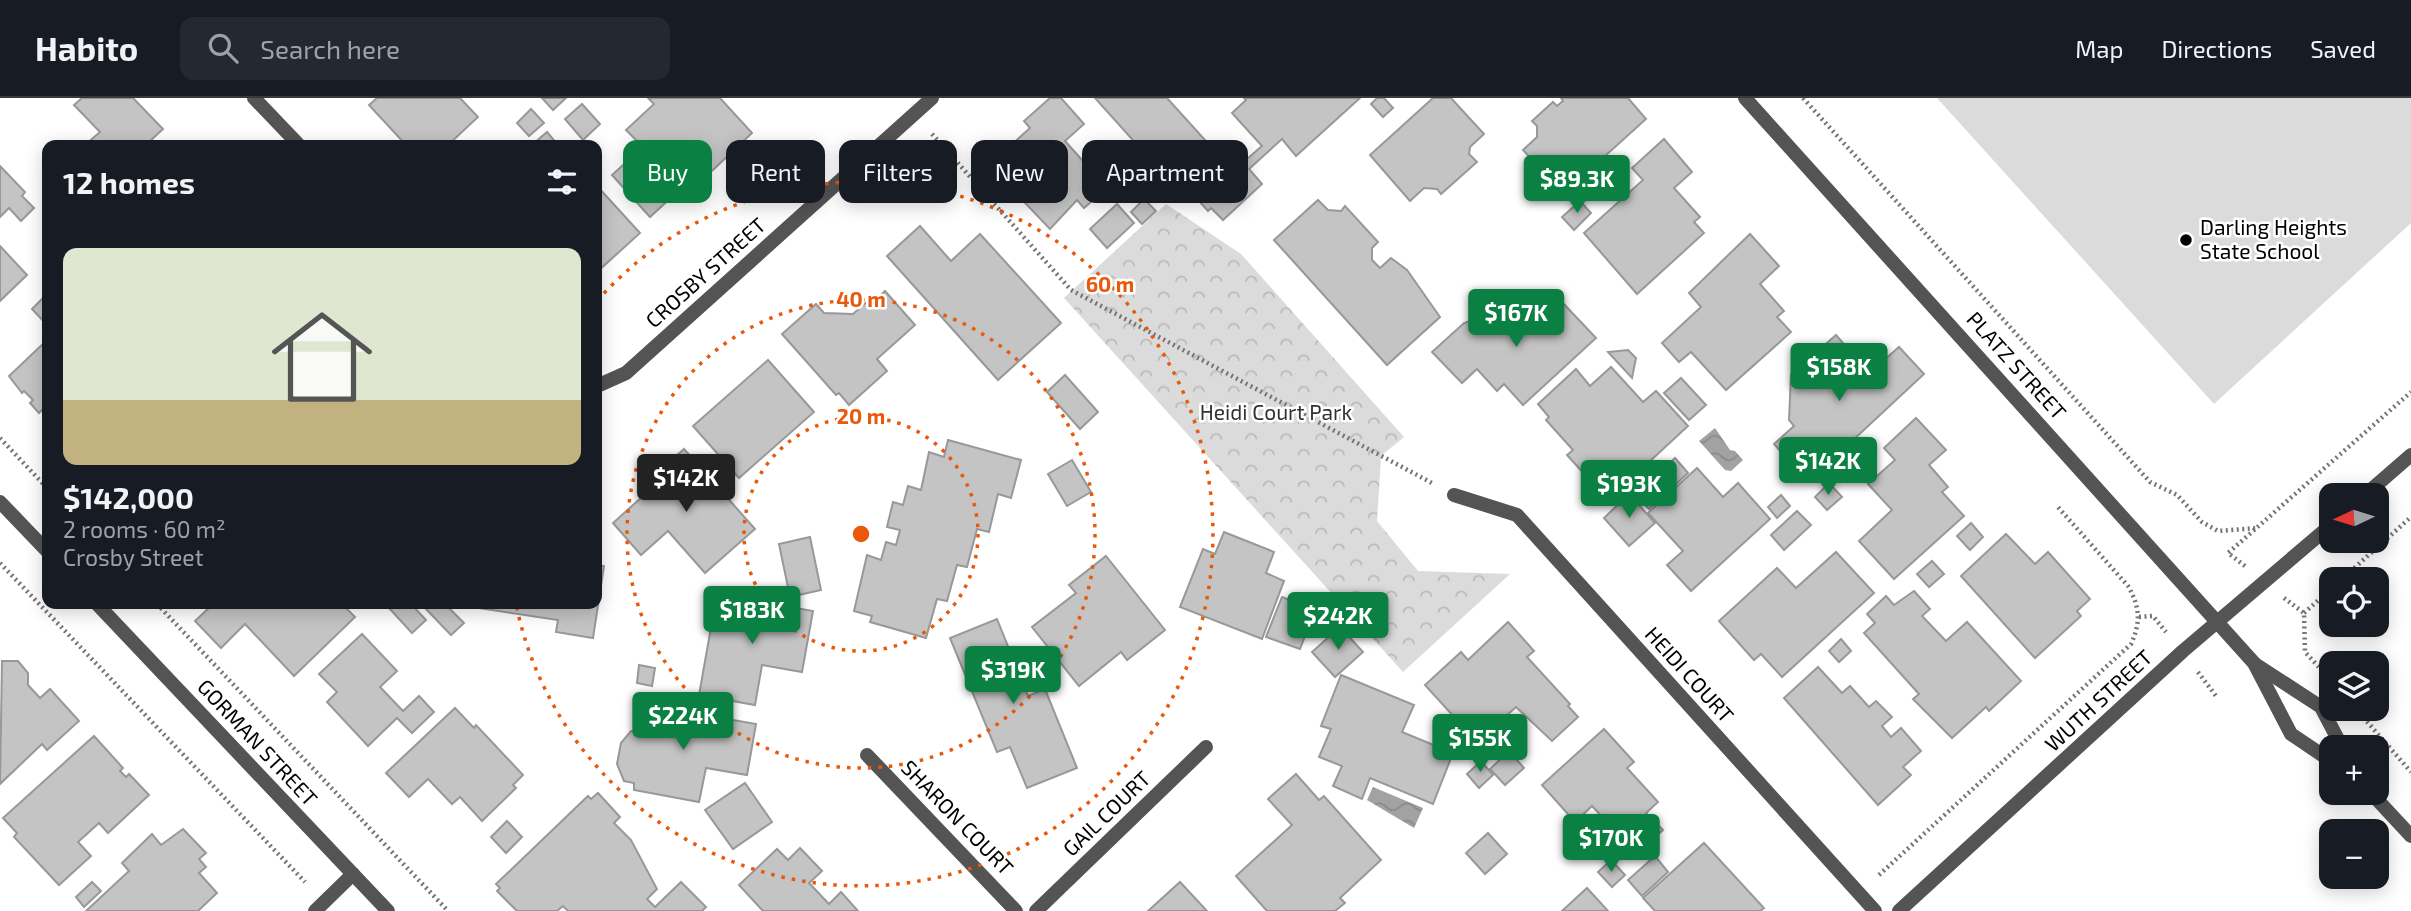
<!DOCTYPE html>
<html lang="en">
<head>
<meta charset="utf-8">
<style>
	body { margin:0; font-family:"Exo 2",sans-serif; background:#242831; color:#f1f3f6; height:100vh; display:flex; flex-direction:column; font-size:26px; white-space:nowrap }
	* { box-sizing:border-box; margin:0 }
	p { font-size:23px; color:#9ea1a6 }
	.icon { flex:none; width:38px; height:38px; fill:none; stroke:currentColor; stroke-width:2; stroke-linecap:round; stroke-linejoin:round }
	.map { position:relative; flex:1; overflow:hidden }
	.details { position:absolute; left:42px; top:42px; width:560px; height:469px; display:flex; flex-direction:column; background:#171b24; border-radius:14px; box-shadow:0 4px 18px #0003 }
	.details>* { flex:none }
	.banner { position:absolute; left:623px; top:42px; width:665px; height:63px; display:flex; gap:14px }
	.needle { width:46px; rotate:266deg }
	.tools { position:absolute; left:2319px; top:385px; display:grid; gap:14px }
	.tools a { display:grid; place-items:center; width:70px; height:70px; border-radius:14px; background:#171b24; box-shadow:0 4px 18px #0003; font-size:35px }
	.price { position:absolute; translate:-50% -60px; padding:0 16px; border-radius:7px; background:#0b8043; color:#fff; font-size:23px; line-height:46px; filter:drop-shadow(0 2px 4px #0008) }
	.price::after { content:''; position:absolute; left:50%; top:42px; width:21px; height:16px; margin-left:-10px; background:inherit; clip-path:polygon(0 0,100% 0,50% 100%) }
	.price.active { background:#222; color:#fff }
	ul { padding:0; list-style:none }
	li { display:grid; align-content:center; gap:14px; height:371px; padding:0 21px }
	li+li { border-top:2px solid #363941 }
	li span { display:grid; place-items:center; height:217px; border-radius:14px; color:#555 }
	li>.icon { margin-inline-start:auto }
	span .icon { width:126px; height:126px; fill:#fffc; stroke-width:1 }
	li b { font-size:30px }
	h2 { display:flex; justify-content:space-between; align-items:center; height:84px; padding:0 21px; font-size:30px }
	.pill { padding:0 24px; border-radius:14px; background:#171b24; box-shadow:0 4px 18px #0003; font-size:24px; line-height:63px }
	.pill.active { background:#0b8043; color:#fff }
	header { display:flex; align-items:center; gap:42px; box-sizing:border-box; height:98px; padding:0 35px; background:#171b24; border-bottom:2px solid #363941 }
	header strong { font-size:33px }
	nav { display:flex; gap:38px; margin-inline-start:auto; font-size:24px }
	.search { width:490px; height:63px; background:#242831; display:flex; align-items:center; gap:18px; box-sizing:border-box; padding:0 24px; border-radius:14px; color:#9ea1a6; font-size:26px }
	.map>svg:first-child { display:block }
</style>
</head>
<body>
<header>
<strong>Habito</strong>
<div class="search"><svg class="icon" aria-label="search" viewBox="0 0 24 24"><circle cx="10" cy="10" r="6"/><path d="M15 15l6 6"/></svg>Search here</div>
<nav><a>Map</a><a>Directions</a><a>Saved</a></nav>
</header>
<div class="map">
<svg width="2411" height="813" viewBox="0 0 2411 813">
	<defs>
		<pattern id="forest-crowns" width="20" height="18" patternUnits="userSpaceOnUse" patternTransform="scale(1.75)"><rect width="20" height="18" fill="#dbdbdb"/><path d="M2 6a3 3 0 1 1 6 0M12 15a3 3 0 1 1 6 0" fill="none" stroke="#bababa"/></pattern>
		<pattern id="water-waves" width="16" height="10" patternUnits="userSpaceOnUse" patternTransform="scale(1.75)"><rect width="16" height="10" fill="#a2a2a2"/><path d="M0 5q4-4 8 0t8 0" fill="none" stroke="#8a8a8a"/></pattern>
	</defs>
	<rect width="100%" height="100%" fill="#fff"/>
	<!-- grass -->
	<polygon fill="#dbdbdb" points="1937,0 2411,0 2411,125 2214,306"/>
	<!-- forest -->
	<polygon fill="url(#forest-crowns)" points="1166,106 1241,156 1404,339 1381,358 1377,423 1418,473 1510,476 1403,574 1064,200"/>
	<!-- water -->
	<g fill="url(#water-waves)">
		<polygon points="1715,330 1730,352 1735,353 1743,362 1731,373 1725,372 1699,343"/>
		<polygon points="1373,689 1423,710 1414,730 1367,702"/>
	</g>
	<!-- building -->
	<g fill="#c4c4c4" stroke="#989898" stroke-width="2">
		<polygon points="82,0 133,0 163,31 146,47 85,47 100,34 74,7"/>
		<polygon points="377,0 460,0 478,19 448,47 406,47 369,7"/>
		<polygon points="542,0 566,0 553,12"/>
		<polygon points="648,0 720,0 752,35 713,72 705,78 700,73 650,119 612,77 643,49 626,32 654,6"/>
		<polygon points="1050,0 1061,0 1084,26 1065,43 1107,90 1084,110 1077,102 1050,131 989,67 1030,30 1024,23"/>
		<polygon points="1095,0 1167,0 1233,73 1262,48 1232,15 1246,2 1244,0 1360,0 1296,58 1282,41 1249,71 1262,86 1223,122 1211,110 1208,113 1182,84 1175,89"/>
		<polygon points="1377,0 1384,0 1393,10 1383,19 1371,6"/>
		<polygon points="1433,0 1451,0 1484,36 1470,49 1469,56 1477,64 1441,96 1437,91 1424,90 1410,103 1370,57"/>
		<polygon points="1561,0 1628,0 1646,21 1563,96 1523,52 1537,39 1537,28 1532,23 1553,4 1557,8 1563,3"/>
		<polygon points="582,6 600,26 583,42 565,21"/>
		<polygon points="531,11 544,25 529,38 517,25"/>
		<polygon points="547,34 558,47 532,47"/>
		<polygon points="1664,41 1692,74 1674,90 1700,119 1694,124 1704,135 1637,196 1584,135 1643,82 1632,70"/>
		<polygon points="0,68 25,94 22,98 34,110 21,123 9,110 0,119"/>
		<polygon points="597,88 640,135 597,174"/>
		<polygon points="1144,101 1156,113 1142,126 1131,114"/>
		<polygon points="1318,102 1328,112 1341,113 1345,108 1378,144 1372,150 1372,162 1380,170 1391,160 1407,172 1440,219 1387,267 1274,142"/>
		<polygon points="1580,103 1591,115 1574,132 1562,119"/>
		<polygon points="1117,106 1134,125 1107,150 1090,131"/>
		<polygon points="920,128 951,163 980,136 1061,225 998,282 887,158"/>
		<polygon points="1750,136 1779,168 1760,186 1784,213 1777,219 1791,234 1726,292 1691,254 1679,264 1662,245 1701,209 1689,195"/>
		<polygon points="0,148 27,177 0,203"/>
		<polygon points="885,193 915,227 877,261 887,273 849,307 839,295 836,297 782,236 816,206 824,215 853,216 869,202 872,205"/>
		<polygon points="47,196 47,227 32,211"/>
		<polygon points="1561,203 1596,240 1523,307 1504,286 1497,293 1477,271 1462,285 1432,254 1464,225 1483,218 1513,220 1524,215 1537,216 1541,220"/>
		<polygon points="1836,237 1867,273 1870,269 1873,272 1899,249 1924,276 1808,384 1774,346 1794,328 1789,322 1791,277"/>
		<polygon points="47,242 47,317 42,312 39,315 30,305 33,302 24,293 22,295 9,278"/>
		<polygon points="1628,252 1636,260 1632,280 1608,254"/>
		<polygon points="768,262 814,314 739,380 693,328"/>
		<polygon points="1611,269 1643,304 1656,293 1688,328 1608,402 1567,357 1573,352 1546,322 1549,319 1538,306 1576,271 1590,288"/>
		<polygon points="1065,277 1098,314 1080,331 1047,294"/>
		<polygon points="1681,280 1706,307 1689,322 1664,295"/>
		<polygon points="1916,320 1946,352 1929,367 1948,389 1942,394 1964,418 1894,481 1859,443 1892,412 1868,386 1895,362 1884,350"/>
		<polygon points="948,342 1021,362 1011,400 998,396 989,434 977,431 967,469 957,467 947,503 937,501 926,540 870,524 872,518 854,513 867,457 881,462 886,444 896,447 900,432 887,429 893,404 903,407 908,388 921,392 929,354 944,359"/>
		<polygon points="684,351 755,431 705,475 668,433 641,457 613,425 652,390 647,384"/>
		<polygon points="1675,360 1688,375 1649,411 1635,397"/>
		<polygon points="1072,362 1091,394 1067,408 1048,376"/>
		<polygon points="1697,370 1723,399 1738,385 1770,421 1691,493 1667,467 1683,453 1648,415"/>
		<polygon points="1829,385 1842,399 1827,412 1815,399"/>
		<polygon points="1629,396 1655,425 1629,448 1604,420"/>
		<polygon points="1781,397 1790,408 1777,420 1768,409"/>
		<polygon points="1797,413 1811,427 1784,452 1771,437"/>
		<polygon points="1971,425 1983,439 1970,452 1957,438"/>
		<polygon points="1224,434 1274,454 1266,475 1284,483 1262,541 1180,509 1203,451 1215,456"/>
		<polygon points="2006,436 2035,466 2048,454 2090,501 2077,513 2081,518 2035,560 1961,478"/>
		<polygon points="810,439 821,492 790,499 779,446"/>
		<polygon points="1836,454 1874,495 1782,579 1761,556 1754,562 1719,523 1777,470 1796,490"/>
		<polygon points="1106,458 1165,532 1127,562 1121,554 1079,588 1032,529 1076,495 1069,487"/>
		<polygon points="1932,463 1944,476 1929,489 1917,476"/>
		<polygon points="597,467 604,468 593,540 556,534 558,522 478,510 478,506 597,506"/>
		<polygon points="1914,493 1930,511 1922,518 1946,543 1967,524 2021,583 1989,613 1986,609 1952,640 1913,601 1919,596 1864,535 1875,525 1867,516 1886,498 1894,507"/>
		<polygon points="717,496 813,513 802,574 762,567 755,607 699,597"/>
		<polygon points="1282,499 1315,512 1300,551 1266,539"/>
		<polygon points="213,506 342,506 355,519 294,578 245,526 221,550 195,523"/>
		<polygon points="393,506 411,506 426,522 412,535 389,510"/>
		<polygon points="431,506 445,506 464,525 451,537 426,511"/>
		<polygon points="997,521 1028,598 1045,591 1077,670 1027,690 1010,649 997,654 950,540"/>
		<polygon points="1508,524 1534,553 1527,559 1570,606 1568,608 1578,619 1552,643 1516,609 1477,644 1425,587 1461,554 1468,562"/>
		<polygon points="1340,529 1363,554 1335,579 1312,554"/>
		<polygon points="362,536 397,573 380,589 403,613 419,598 434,614 412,635 397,620 368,648 327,604 337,594 319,576"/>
		<polygon points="1841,541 1851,553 1839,564 1829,553"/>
		<polygon points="2,563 18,563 28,575 28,587 40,600 50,591 79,623 47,652 42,646 0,686"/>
		<polygon points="639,567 655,570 652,588 637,585"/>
		<polygon points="1818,569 1842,595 1850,588 1869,609 1876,603 1892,619 1882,628 1891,639 1901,630 1921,653 1903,669 1911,677 1878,707 1784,600"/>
		<polygon points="1341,577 1414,607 1402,634 1453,655 1433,706 1370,680 1362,701 1333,688 1342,668 1319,659 1331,631 1321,628"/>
		<polygon points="648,607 756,626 747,677 706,670 699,704 634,692 634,685 624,683 617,666 621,645 631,633 643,635"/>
		<polygon points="455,610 474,630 476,627 523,677 513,687 516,690 482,723 460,699 452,706 428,681 409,699 386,675"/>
		<polygon points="1604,631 1634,664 1627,670 1658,704 1646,715 1663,732 1631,761 1614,743 1620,738 1592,708 1575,724 1542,687"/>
		<polygon points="94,638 123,670 120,673 126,679 129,676 149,697 108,735 99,725 78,744 91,758 59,787 14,739 17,735 3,720"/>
		<polygon points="1509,653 1524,670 1505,687 1490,671"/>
		<polygon points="1481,663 1493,677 1479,690 1467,676"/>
		<polygon points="1296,676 1319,702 1324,698 1381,762 1340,800 1345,805 1335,813 1267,813 1236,778 1292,727 1268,701"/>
		<polygon points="745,685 772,724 733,751 705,712"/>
		<polygon points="598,695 620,719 614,725 631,742 657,791 647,801 655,809 681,784 706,809 702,813 568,813 563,808 557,813 517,813 497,793 500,790 496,786 588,698 591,701"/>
		<polygon points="507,723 522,739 506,755 491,739"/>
		<polygon points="183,731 206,755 199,761 206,769 199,775 217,795 198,813 86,813 129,773 122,765 152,736 161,747"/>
		<polygon points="1488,735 1507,756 1485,776 1466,755"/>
		<polygon points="1704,745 1764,810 1760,813 1655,813 1643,800"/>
		<polygon points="800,750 822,773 809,785 829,806 841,794 858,813 763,813 739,787 777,751 788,762"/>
		<polygon points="1655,758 1668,774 1642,798 1628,782"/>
		<polygon points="1611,762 1625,777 1612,789 1598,774"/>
		<polygon points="92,784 101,793 84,809 76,799"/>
		<polygon points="1180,784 1207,813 1148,813"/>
		<polygon points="1587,790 1608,813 1562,813"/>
	</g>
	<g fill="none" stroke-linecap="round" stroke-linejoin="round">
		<!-- path -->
		<g stroke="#767676" stroke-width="4.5" stroke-dasharray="2 3.5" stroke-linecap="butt">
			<polyline points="1803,0 2150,384 2177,397 2202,424 2218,433 2257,430"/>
			<polyline points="932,36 1071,192 1432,385"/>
			<polyline points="0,340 47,390"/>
			<polyline points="0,465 305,784"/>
			<polyline points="2245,468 2228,455 2411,294"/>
			<polyline points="2342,481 2411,419"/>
			<polyline points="2284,500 2304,515 2305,554 2327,578"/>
			<polyline points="157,506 448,813"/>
			<polyline points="2304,515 2331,491"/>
			<polyline points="2139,519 2153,518 2166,534"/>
			<polyline points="2198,574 2216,598"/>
			<polyline points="2356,611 2411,674"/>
			<path d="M1879,777L2131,546C2141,524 2140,509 2128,488L2057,408"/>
		</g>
		<!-- minor -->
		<g stroke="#545454" stroke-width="14">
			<polyline points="254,0 299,47"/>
			<polyline points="597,288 626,275 932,0"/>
			<polyline points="1454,397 1517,417 1875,813"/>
			<polyline points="0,404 47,453"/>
			<polyline points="97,506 388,813"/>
			<polyline points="867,657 1016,813"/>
			<polyline points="315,813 353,776"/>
			<polyline points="1036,813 1206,649"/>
		</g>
		<!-- tertiary -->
		<g stroke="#545454" stroke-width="14">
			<polyline points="1745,0 2254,565 2291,636 2331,663"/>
			<polyline points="2365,397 2411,357"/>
			<polyline points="2255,566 2321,609 2342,649"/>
			<polyline points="2371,695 2411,738"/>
			<polyline points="1899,813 2183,553 2331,427"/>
		</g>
	</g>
	<!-- distance rings -->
	<g fill="none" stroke="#e8590c" stroke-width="3.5" stroke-dasharray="3.5 7">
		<circle cx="861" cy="436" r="117"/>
		<circle cx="861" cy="436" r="234"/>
		<path d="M597 203A352 352 0 1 1 516 506"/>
	</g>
	<!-- markers -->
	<circle fill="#000" stroke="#fff" stroke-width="2.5" cx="2186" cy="142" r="7"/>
	<g text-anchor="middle" stroke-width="5" stroke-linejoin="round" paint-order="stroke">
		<!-- poi labels -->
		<g font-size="21" fill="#000" stroke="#fff" text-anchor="start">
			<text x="2200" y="137">Darling Heights<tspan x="2200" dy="24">State School</tspan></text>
		</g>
		<!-- street labels -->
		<g font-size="21" fill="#000" stroke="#fff">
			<text transform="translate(706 175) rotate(-42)" y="7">CROSBY STREET</text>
			<text transform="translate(2016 268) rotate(48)" y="7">PLATZ STREET</text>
			<text transform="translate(1689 577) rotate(48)" y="7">HEIDI COURT</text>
			<text transform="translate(2099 603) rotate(-43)" y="7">WUTH STREET</text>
			<text transform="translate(257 645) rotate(47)" y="7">GORMAN STREET</text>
			<text transform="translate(1107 716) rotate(-44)" y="7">GAIL COURT</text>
			<text transform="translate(957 720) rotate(46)" y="7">SHARON COURT</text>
		</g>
		<!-- park labels -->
		<g font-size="21" fill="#323232" stroke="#fff">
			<text x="1276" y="322">Heidi Court Park</text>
		</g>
	</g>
	<circle cx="861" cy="436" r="10" fill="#e8590c" stroke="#fff" stroke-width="3.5"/>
	<g font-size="21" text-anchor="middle" font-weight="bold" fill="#e8590c" stroke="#fff" stroke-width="5" stroke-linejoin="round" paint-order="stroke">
		<text x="1110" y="194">60 m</text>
		<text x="861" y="209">40 m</text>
		<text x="861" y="326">20 m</text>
	</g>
</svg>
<div class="tools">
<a><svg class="needle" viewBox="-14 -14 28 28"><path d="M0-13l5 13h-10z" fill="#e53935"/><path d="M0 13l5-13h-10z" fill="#9ea1a6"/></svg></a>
<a><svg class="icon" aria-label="locate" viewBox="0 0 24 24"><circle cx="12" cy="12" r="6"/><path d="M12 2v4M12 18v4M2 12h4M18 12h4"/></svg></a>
<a><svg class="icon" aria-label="layers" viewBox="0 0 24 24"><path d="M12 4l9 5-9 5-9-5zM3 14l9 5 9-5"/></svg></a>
<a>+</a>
<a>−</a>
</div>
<b class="price" style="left:1577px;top:117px">$89.3K</b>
<b class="price" style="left:1516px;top:251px">$167K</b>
<b class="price" style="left:1839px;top:305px">$158K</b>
<b class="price" style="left:1828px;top:399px">$142K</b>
<b class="price active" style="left:686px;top:416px">$142K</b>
<b class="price" style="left:1629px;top:422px">$193K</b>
<b class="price" style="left:752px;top:548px">$183K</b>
<b class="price" style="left:1338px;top:554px">$242K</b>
<b class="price" style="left:1013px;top:608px">$319K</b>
<b class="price" style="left:683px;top:654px">$224K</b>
<b class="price" style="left:1480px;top:676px">$155K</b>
<b class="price" style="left:1611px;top:776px">$170K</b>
<div class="banner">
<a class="pill active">Buy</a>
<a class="pill">Rent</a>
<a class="pill">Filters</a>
<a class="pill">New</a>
<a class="pill">Apartment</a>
</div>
<section class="details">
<h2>12 homes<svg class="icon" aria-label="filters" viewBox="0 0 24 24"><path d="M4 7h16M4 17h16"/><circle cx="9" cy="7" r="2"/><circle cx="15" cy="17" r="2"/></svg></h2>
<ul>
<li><span style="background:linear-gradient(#dfe7d0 70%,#c2b280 0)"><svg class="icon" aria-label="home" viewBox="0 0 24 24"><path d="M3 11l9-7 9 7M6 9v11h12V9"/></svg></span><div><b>$142,000</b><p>2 rooms · 60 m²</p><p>Crosby Street</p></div></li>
</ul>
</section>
</div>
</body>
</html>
